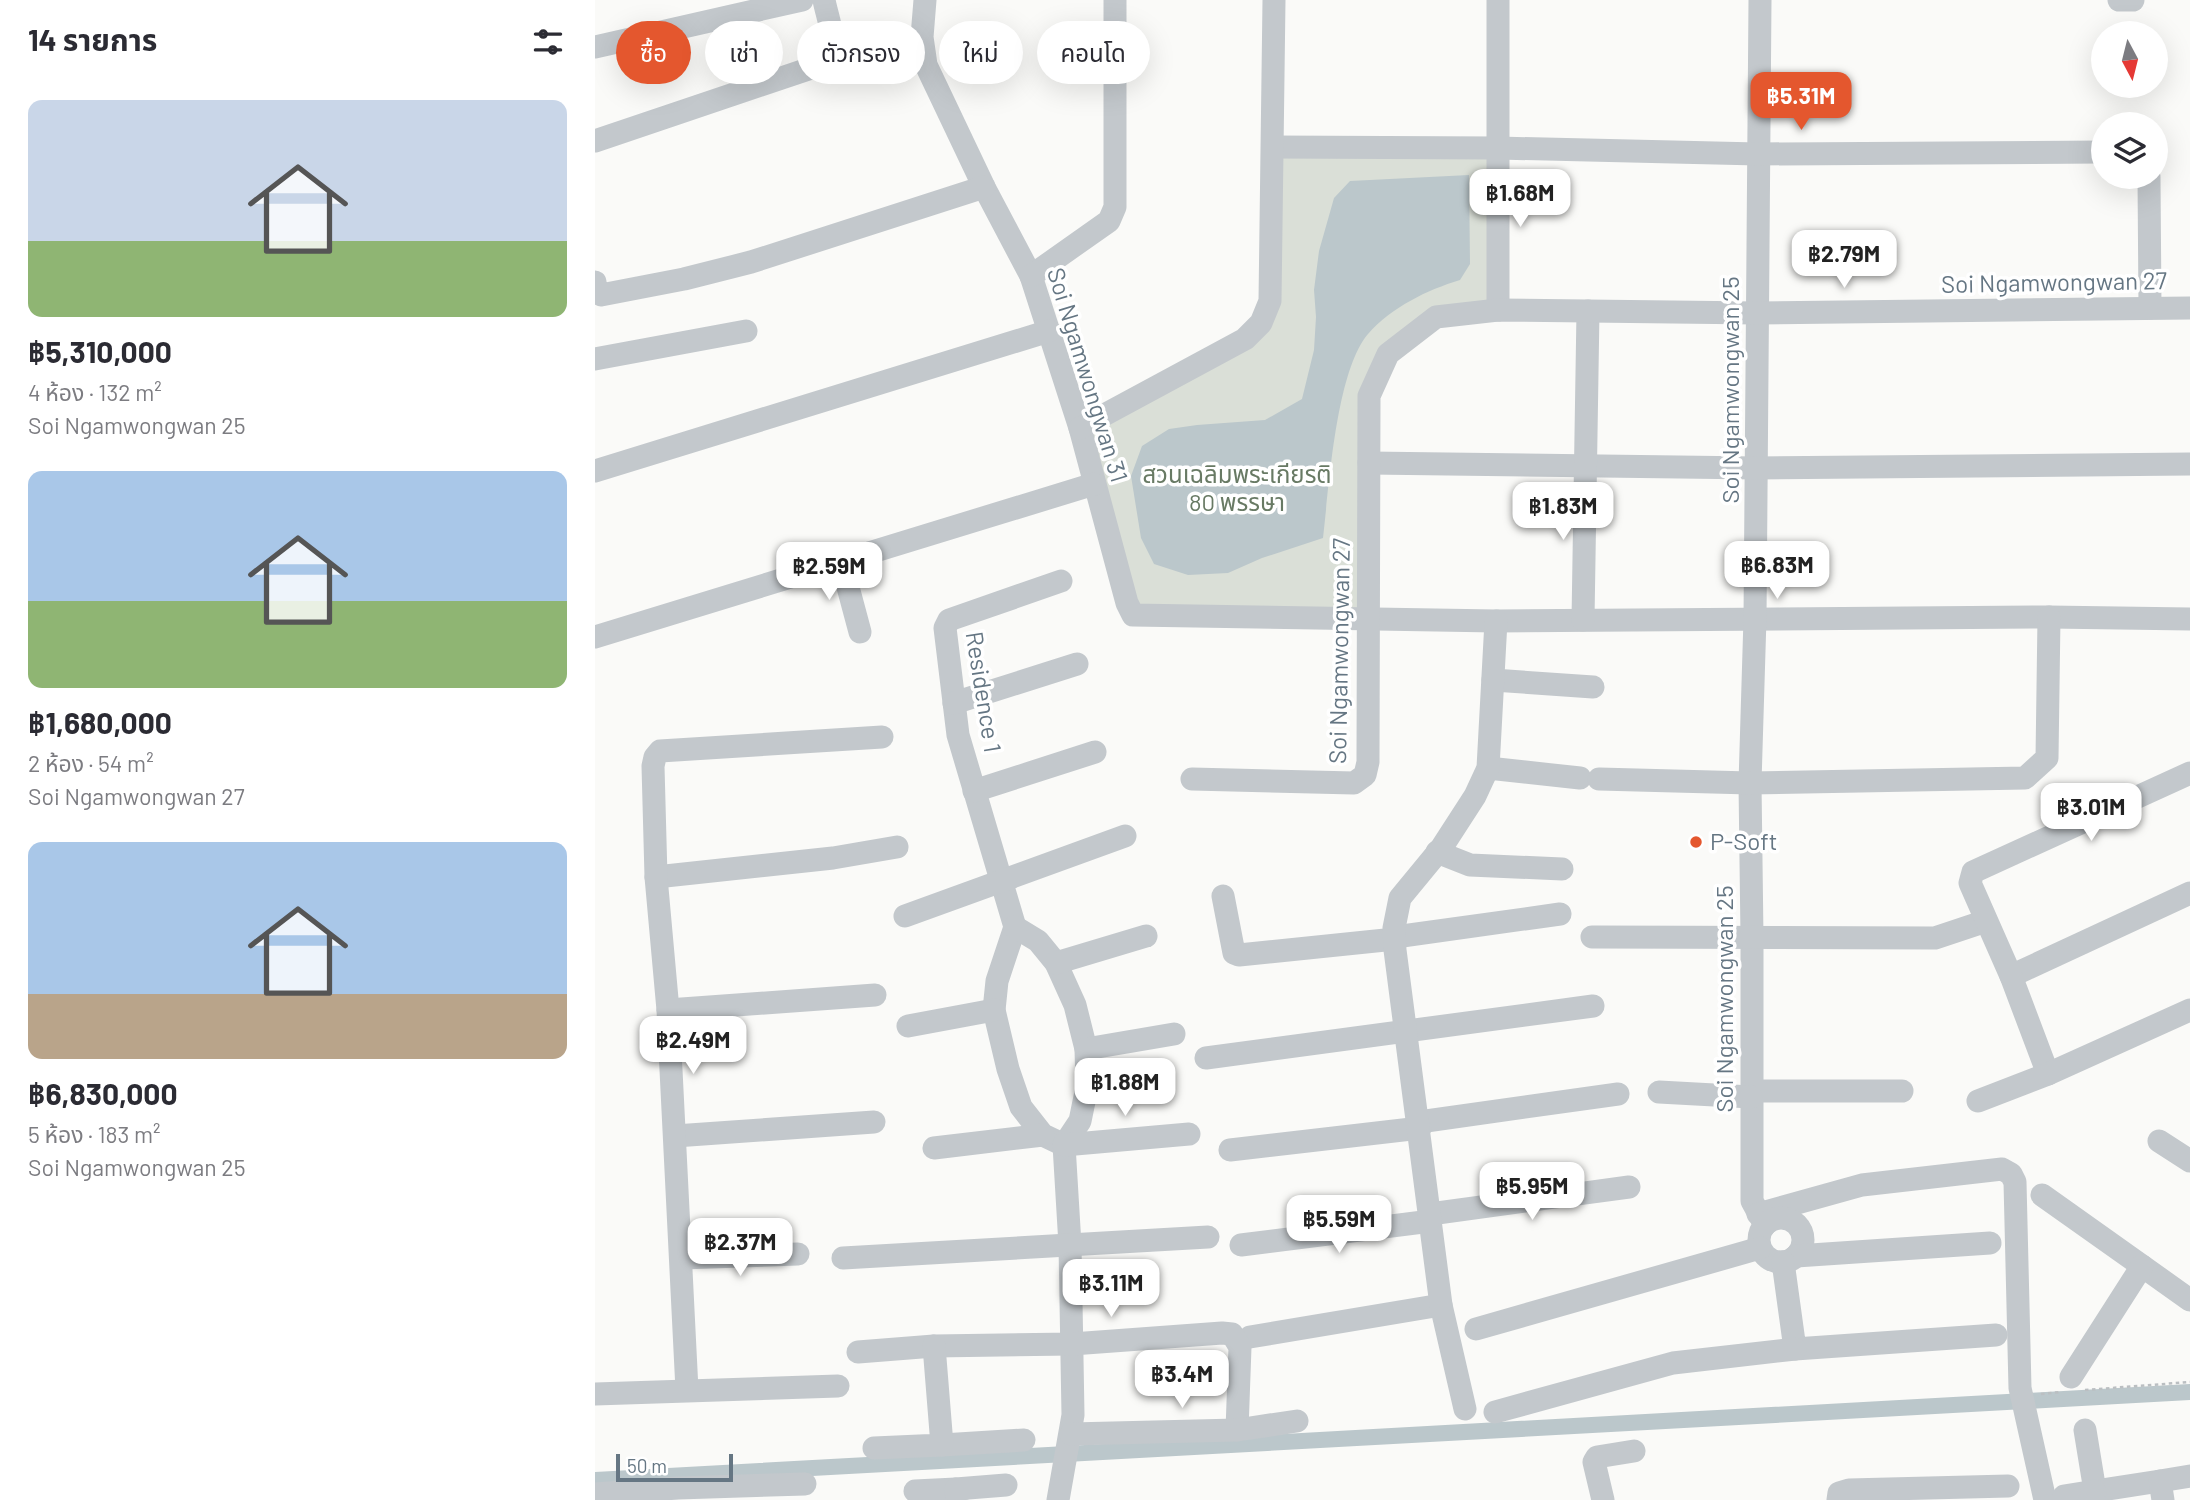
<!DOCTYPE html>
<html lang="th">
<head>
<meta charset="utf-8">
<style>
	body { margin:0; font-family:Barlow,"Noto Sans Thai",sans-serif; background:#f7f7f7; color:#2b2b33; height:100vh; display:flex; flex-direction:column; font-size:26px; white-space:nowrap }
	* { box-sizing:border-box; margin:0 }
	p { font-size:23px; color:#7c7c81 }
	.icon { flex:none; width:38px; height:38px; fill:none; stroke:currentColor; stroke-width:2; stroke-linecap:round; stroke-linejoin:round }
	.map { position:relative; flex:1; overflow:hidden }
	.details { display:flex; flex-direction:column; background:#fff; width:595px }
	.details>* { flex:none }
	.guide { position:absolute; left:21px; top:21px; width:665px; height:63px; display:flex; gap:14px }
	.needle { width:46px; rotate:173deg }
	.controls { position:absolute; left:1496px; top:21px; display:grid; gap:14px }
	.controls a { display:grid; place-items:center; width:77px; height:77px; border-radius:50%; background:#fff; box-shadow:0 7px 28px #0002; font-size:35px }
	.scale { position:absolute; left:21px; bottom:18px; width:117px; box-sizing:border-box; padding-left:7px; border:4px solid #657683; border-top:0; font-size:19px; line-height:24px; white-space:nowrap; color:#657683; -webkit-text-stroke:5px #fff; paint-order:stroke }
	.price { position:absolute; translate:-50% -60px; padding:0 16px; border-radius:14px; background:#fff; color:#222; font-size:23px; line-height:46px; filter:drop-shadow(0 2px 4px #0008) }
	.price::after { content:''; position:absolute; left:50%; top:42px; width:21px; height:16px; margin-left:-10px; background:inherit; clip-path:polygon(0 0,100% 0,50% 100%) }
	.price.selected { background:#e4572e; color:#fff }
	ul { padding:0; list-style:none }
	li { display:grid; align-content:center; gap:14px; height:371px; padding:0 28px }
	li span { display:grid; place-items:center; height:217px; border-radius:14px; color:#555 }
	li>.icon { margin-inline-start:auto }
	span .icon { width:126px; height:126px; fill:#fffc; stroke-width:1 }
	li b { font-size:30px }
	h2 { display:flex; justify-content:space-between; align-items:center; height:84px; padding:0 28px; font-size:30px }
	.chip { padding:0 24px; border-radius:32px; background:#fff; box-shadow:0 7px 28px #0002; font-size:24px; line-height:63px }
	.chip.selected { background:#e4572e; color:#fff }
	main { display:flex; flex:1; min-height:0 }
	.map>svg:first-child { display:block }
</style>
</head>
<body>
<main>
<section class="details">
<h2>14 รายการ<svg class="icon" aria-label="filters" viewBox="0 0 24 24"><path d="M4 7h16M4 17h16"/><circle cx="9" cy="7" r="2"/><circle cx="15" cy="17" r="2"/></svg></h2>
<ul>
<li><span style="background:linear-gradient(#c9d6e8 65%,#8fb573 0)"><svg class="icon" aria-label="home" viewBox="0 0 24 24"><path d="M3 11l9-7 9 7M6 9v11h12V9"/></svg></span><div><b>฿5,310,000</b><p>4 ห้อง · 132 m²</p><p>Soi Ngamwongwan 25</p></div></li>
<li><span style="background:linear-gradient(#a9c7e8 60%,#8fb573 0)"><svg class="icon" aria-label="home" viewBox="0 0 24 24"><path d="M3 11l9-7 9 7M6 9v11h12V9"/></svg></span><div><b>฿1,680,000</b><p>2 ห้อง · 54 m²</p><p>Soi Ngamwongwan 27</p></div></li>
<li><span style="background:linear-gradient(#a9c7e8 70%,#b9a48a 0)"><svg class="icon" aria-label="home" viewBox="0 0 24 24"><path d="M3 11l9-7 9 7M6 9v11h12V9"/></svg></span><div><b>฿6,830,000</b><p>5 ห้อง · 183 m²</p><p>Soi Ngamwongwan 25</p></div></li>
</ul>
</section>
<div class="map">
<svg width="1595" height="1500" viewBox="0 0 1595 1500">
	<rect width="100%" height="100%" fill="#fafaf8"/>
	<!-- green -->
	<polygon fill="#dadfd7" points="682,151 906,154 905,305 785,350 767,612 539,612 491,431 669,327"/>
	<!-- water -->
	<path fill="#bbc7cb" d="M874,175L875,264L865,280C832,290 797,307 773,334C741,371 734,487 728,538L667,558L633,573L593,575L559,564L546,538L536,476L547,446L574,429L602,425L670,420L707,399L719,350L721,317L719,290L724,251L739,198L755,181Z"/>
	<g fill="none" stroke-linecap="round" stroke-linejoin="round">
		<!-- canal -->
		<polyline stroke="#bbc7cb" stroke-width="16" points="0,1480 1595,1392"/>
		<!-- path -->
		<g stroke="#bbbfc2" stroke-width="2.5" stroke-dasharray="3.5 3.5" stroke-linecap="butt">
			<polyline points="1490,1390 1595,1382"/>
			<polyline points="1446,1394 1466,1392"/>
		</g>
		<!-- minor -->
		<g stroke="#c3c8cc" stroke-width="23">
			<polyline points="330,0 327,37 331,65 389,187 436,276 485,428 532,603 538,615 901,621 1454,617 1595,619"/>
			<polyline points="1165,0 1160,618 1155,783 1157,938 1157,1201 1170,1225"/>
			<polyline points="1524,0 1538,0"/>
			<polyline points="0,47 207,0"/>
			<path d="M0,141L234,62C244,46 232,17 229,0"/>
			<polyline points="678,147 903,148 1163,154 1508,152"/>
			<polyline points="1554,177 1555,308"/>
			<polyline points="436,276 514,221 520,207 520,0"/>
			<polyline points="0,282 1,292 6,295 89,279 156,262 389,187"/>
			<polyline points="903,310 903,0"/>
			<polyline points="0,359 151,331"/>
			<polyline points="485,428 650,339 666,323 675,301 679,0"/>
			<polyline points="774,463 1161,468 1595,464"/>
			<polyline points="0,471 454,331"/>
			<polyline points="246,561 265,632"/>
			<polyline points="466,581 354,620 350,628 363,735 420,927 402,981 399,1010 413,1069 426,1107 448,1135 469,1145"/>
			<polyline points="988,620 993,311"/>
			<polyline points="0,637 499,484"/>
			<polyline points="898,680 998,687"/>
			<polyline points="359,703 482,664"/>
			<polyline points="893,768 985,778"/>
			<polyline points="597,779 759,783 770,775 773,762 774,396 793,354 841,317 903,310 1162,313 1595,308"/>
			<polyline points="1004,779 1155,783 1430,778 1452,758 1454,617"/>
			<polyline points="379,791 500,752"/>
			<polyline points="842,852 875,865 967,869"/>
			<polyline points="61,877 238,858 302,847"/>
			<polyline points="628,896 639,953 644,955 800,939"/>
			<polyline points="310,916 530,836"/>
			<polyline points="420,927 443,941 461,963 480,1005 491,1049 492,1087 485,1121 469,1145 475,1245 478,1415 463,1500"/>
			<polyline points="800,937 965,914"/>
			<polyline points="997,937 1340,938 1391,921"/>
			<polyline points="461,963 551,936"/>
			<polyline points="1416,976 1595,893"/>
			<polyline points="73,1010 280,995"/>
			<polyline points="313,1026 399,1010"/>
			<polyline points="491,1049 579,1034"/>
			<polyline points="611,1058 998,1006"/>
			<polyline points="1453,1074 1416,976 1375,883 1378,872 1595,773"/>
			<polyline points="1156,1091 1307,1091"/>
			<polyline points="1064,1092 1156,1097"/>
			<polyline points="1383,1101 1453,1074 1595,1010"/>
			<polyline points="824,1122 1023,1094"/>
			<polyline points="80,1136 279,1122"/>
			<polyline points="1564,1141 1595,1161"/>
			<polyline points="469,1145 594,1134"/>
			<polyline points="339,1148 448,1135"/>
			<polyline points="635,1150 825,1128"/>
			<polyline points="1447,1195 1595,1300"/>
			<polyline points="835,1214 1034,1187"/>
			<polyline points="1163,1214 1267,1185 1407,1169 1416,1174 1420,1182 1425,1388 1450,1500"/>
			<circle cx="1186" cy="1240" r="22"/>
			<polyline points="646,1245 836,1221"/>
			<polyline points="1201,1256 1395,1243"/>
			<polyline points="86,1258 203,1254"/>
			<polyline points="248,1258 613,1237"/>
			<polyline points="1188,1262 1200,1349 1401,1335"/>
			<polyline points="881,1329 1165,1248"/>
			<polyline points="655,1337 846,1305"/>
			<polyline points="263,1352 339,1346 477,1344 627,1333 637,1334 645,1347 642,1430"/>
			<polyline points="1476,1377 1547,1266"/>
			<polyline points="92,1390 73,1010 61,877 58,766 60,757 65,751 287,737"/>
			<polyline points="0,1394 243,1386"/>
			<polyline points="870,1409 846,1305 800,950 799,928 805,898 847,847 880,796 893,768 901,621"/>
			<polyline points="900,1412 1078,1363 1200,1349"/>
			<polyline points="1490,1430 1500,1491 1565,1481"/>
			<polyline points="476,1434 642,1430 702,1421"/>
			<polyline points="347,1445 429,1440"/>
			<polyline points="279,1448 347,1445 339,1346"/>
			<polyline points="320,1491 361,1489"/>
			<polyline points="0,1494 83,1488 210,1484"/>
			<polyline points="1469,1496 1500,1491"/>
			<polyline points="362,1500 361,1489 411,1485"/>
			<polyline points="1008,1500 999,1462 1002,1457 1039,1451"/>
			<polyline points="1243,1500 1244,1493 1254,1490 1413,1486"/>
			<polyline points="1568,1500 1565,1481 1595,1476"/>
		</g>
	</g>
	<!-- markers -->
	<circle fill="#e4572e" stroke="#fff" stroke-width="2.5" cx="1101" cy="842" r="7"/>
	<g text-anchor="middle" stroke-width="7" stroke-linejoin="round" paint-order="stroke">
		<!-- street labels -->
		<g font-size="24" fill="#657683" stroke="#fff">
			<text transform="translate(1459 283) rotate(-1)" y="8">Soi Ngamwongwan 27</text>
			<text transform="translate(492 375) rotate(73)" y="8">Soi Ngamwongwan 31</text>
			<text transform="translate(1136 390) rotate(-90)" y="8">Soi Ngamwongwan 25</text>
			<text transform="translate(745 651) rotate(-89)" y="8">Soi Ngamwongwan 27</text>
			<text transform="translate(388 692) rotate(81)" y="8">Residence 1</text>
			<text transform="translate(1130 999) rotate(-90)" y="8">Soi Ngamwongwan 25</text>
		</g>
		<!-- park labels -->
		<g font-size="24" fill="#687a64" stroke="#fff">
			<text x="642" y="483">สวนเฉลิมพระเกียรติ<tspan x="642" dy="28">80 พรรษา</tspan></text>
		</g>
		<!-- poi labels -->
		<g font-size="24" fill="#657683" stroke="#fff" text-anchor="start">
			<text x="1115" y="850">P-Soft</text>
		</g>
	</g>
</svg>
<div class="controls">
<a><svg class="needle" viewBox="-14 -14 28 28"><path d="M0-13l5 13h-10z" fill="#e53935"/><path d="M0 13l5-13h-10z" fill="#7c7c81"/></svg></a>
<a><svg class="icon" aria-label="layers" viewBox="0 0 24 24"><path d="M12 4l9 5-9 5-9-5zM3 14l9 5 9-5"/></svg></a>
</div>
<div class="scale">50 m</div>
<b class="price selected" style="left:1206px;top:132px">฿5.31M</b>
<b class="price" style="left:925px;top:229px">฿1.68M</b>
<b class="price" style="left:1249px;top:290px">฿2.79M</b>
<b class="price" style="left:968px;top:542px">฿1.83M</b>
<b class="price" style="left:1182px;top:601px">฿6.83M</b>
<b class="price" style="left:234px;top:602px">฿2.59M</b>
<b class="price" style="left:1496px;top:843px">฿3.01M</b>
<b class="price" style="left:98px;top:1076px">฿2.49M</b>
<b class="price" style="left:530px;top:1118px">฿1.88M</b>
<b class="price" style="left:937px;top:1222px">฿5.95M</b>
<b class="price" style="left:744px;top:1255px">฿5.59M</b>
<b class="price" style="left:145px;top:1278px">฿2.37M</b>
<b class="price" style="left:516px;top:1319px">฿3.11M</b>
<b class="price" style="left:587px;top:1410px">฿3.4M</b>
<div class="guide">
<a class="chip selected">ซื้อ</a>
<a class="chip">เช่า</a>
<a class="chip">ตัวกรอง</a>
<a class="chip">ใหม่</a>
<a class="chip">คอนโด</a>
</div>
</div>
</main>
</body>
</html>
